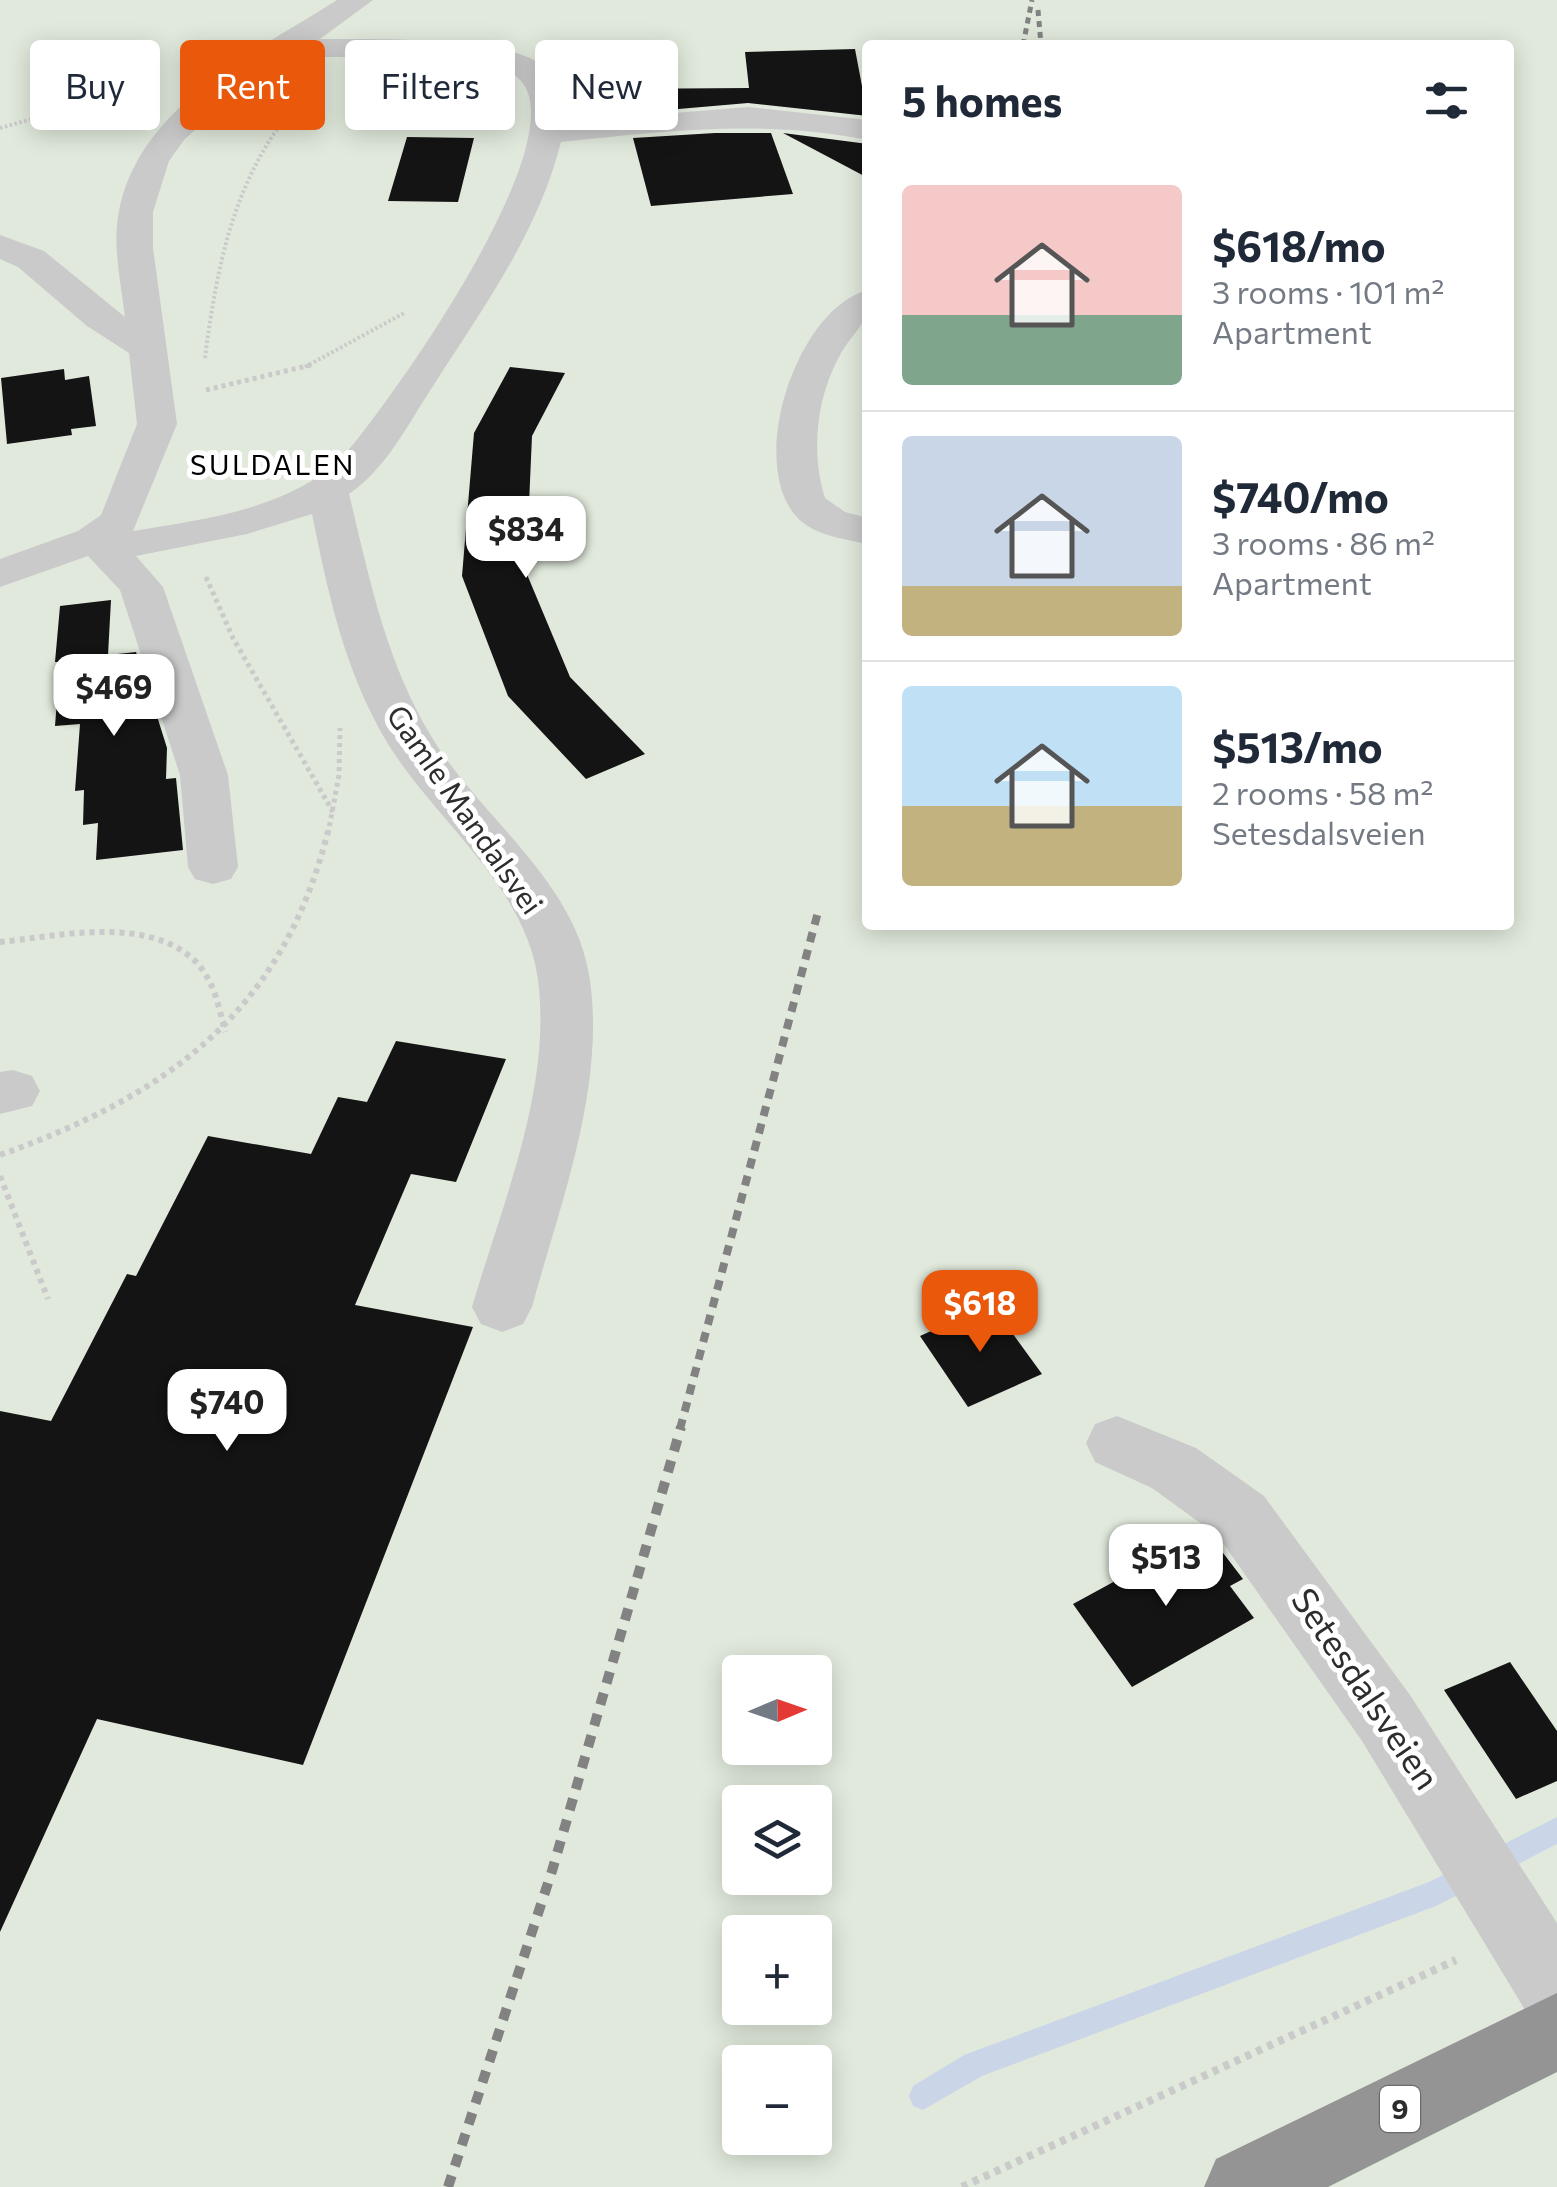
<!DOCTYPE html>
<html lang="en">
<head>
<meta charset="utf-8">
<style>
	body { margin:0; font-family:Commissioner,sans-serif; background:#f2f2f3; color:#1f2937; height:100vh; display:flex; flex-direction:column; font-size:38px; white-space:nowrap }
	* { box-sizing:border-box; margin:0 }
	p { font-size:32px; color:#747a83 }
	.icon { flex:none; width:55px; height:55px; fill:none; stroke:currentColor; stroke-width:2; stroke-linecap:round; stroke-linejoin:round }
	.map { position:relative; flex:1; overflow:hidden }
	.details { position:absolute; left:862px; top:40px; width:652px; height:890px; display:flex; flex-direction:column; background:#fff; border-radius:10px; box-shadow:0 5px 25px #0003 }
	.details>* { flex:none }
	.guide { position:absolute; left:30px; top:40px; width:682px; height:90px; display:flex; gap:20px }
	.needle { width:65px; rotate:88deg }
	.controls { position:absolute; left:722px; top:1655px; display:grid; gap:20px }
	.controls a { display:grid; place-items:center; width:110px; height:110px; border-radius:10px; background:#fff; box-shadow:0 5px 25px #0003; font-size:50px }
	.price { position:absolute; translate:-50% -85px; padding:0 22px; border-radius:20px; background:#fff; color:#222; font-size:32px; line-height:65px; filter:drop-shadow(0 2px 5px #0008) }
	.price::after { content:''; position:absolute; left:50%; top:60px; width:30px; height:22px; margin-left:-15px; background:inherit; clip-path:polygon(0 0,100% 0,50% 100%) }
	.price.on { background:#ea580c; color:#fff }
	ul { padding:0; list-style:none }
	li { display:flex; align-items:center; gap:30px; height:250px; padding:0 40px }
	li+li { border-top:2px solid #e0e1e3 }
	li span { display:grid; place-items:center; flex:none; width:280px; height:200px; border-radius:10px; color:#555 }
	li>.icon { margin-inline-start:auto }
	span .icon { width:120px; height:120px; fill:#fffc; stroke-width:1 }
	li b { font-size:42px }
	h2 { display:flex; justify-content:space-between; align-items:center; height:120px; padding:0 40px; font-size:42px }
	.pill { padding:0 35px; border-radius:10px; background:#fff; box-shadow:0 5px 25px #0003; font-size:35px; line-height:90px }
	.pill.on { background:#ea580c; color:#fff }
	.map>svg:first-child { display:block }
</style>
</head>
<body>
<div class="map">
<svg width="1557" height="2187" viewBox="0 0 1557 2187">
	<rect width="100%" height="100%" fill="#fff"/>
	<!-- green -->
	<path fill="#e1e9dc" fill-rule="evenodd" d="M0,0H1557V2187H0ZM868,45H1510V925H868ZM740,1672H815V1748H740ZM740,1802H815V1878H740ZM740,1932H815V2008H740ZM740,2062H815V2138H740Z"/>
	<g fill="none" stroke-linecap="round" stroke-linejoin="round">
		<!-- stream -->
		<polygon fill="#cad6e8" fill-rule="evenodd" points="1557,1817 1557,1844 1436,1906 982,2076 923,2110 913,2106 909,2096 913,2086 964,2055 1429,1882"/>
	</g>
	<!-- building -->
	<g fill="#141414">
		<polygon points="855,49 862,86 868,86 868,116 748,103 609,115 611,89 749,88 745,52"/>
		<polygon points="715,133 771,133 793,194 651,206 633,138"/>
		<polygon points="783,133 868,144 868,178"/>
		<polygon points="407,137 474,138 458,202 388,201"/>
		<polygon points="510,367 565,373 532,436 526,572 570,677 645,754 586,779 508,696 462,576 474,433"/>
		<polygon points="64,369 65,380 89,376 96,426 71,429 72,435 7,444 1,378"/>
		<polygon points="111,600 108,655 136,652 145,678 144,714 156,713 167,748 166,779 176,778 183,850 96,860 98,823 83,825 84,790 75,791 80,724 55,726 60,662 55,662 60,606"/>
		<polygon points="396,1041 506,1059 456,1182 411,1174 355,1305 473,1327 303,1765 97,1719 0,1932 0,1411 51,1421 127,1274 136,1276 208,1136 311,1154 338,1097 367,1102"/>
		<polygon points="991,1304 1042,1374 968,1407 920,1336"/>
		<polygon points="1210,1536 1243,1579 1230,1586 1254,1618 1132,1687 1073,1604 1194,1538 1198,1543"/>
		<polygon points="1510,1662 1557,1731 1557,1781 1516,1799 1444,1690"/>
	</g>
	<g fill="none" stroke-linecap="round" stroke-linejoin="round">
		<!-- path-far3 -->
		<g stroke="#cacaca" stroke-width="4" stroke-dasharray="2.5 2.5" stroke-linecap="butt">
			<polyline points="0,128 152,85"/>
			<path d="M205,358C218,258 236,168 307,92"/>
			<polyline points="305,367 406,312"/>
		</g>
		<!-- path-far2 -->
		<g stroke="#cacaca" stroke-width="5" stroke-dasharray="4 4" stroke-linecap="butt">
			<polyline points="206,390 311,365"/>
			<polyline points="206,577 233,638 333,812"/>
			<polyline points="328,834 339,775 340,728"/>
		</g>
		<!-- path-far1 -->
		<g stroke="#cacaca" stroke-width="6" stroke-dasharray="5 5" stroke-linecap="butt">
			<path d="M0,942C59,936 147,915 195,961C214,980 219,1007 225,1032"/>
			<path d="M0,1155C168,1095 283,1012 328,831"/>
			<polyline points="0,1176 48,1299"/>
		</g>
		<!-- path -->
		<polyline stroke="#cacaca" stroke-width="8" stroke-dasharray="6 6" stroke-linecap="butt" points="962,2187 1456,1960"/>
		<!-- minor -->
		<g fill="#cacaca" fill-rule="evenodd">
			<path d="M337,0H373L320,39C365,39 511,36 542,66C558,83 563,100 564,122L748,107L868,120V140C764,119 665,131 561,142C538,233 483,308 433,386C408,424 387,468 349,494C370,580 385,659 431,736C480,818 577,881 590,981C605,1090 560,1204 532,1307L523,1324L502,1332L481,1324L472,1307C502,1204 552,1089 538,980C526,887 435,820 388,744C344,670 329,597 312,514L247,534L136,556L163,587L228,775L238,867L231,879L213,884L195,879L188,867L180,775L120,590L88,556L0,587V559L78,531L101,515L137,424L129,353L87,326L18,267L0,259V235L44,251L125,317C121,283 112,245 119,211C140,105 254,53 337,0ZM292,57C337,58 485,52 517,77C585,132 385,410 341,459C284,510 206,519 133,531L177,424L153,248V212L169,161L184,140L236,93Z"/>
			<path d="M868,290C868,331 855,326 838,359C816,400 811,454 825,498L845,512L868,518V544C844,539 812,535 796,516C747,461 797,308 868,290Z"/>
			<polygon points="13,1070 32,1076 40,1091 32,1106 0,1114 0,1072"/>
			<polygon points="1117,1416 1196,1448 1264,1496 1410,1695 1557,1923 1557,2029 1530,2018 1362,1741 1218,1536 1152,1488 1095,1462 1086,1443 1095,1424"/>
		</g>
		<!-- highway -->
		<polygon fill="#949494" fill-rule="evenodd" points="1557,1993 1557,2072 1328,2187 1204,2187 1216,2159"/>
		<!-- rail-far2 -->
		<g stroke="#828282" stroke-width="5" stroke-dasharray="6 5" stroke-linecap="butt">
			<polyline points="1038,10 1041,45"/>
			<polyline points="1023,45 1032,0"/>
		</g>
		<!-- rail-far1 -->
		<polyline stroke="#828282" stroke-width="8" stroke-dasharray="10 8" stroke-linecap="butt" points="680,1429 818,912"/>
		<!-- rail -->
		<polyline stroke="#828282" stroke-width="10" stroke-dasharray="12 10" stroke-linecap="butt" points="448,2187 552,1871 681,1427"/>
	</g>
	<g text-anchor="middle" stroke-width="10" stroke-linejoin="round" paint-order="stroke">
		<!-- far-neighbourhood labels -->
		<g font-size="28" letter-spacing="2.5" fill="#000" stroke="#fff">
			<text x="273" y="475">SULDALEN</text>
		</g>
		<!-- shield labels -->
		<rect fill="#fff" stroke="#6c6c6c" stroke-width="2.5" x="1380" y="2086" width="40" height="46" rx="8"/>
		<g font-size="28" font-weight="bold" fill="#2d2d2d">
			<text x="1400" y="2119">9</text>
		</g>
		<!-- street labels -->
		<g font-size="30" fill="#2d2d2d" stroke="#fff">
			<text transform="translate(464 810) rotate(55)" y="10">Gamle Mandalsvei</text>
		</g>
		<!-- near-street labels -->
		<g font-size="35" fill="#2d2d2d" stroke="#fff">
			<text transform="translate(1365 1689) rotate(56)" y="12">Setesdalsveien</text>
		</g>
	</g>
</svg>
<div class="controls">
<a><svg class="needle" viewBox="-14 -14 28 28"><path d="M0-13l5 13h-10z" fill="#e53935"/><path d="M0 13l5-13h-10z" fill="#747a83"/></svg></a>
<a><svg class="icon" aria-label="layers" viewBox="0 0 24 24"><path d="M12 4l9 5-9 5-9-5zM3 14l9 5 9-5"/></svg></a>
<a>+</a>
<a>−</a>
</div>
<b class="price" style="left:526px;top:581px">$834</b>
<b class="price" style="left:114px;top:739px">$469</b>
<b class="price on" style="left:980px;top:1355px">$618</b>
<b class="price" style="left:227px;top:1454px">$740</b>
<b class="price" style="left:1166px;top:1609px">$513</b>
<div class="guide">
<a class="pill">Buy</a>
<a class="pill on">Rent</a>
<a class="pill">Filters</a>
<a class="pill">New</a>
</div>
<section class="details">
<h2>5 homes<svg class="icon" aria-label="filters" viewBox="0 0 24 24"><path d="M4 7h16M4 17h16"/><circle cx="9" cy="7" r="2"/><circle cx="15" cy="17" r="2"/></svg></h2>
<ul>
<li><span style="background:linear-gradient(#f6c9c9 65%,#7fa58c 0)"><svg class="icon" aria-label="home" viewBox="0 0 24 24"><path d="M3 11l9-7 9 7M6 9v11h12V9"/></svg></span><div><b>$618/mo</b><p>3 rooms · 101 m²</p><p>Apartment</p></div></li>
<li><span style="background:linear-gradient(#c9d6e8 75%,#c2b280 0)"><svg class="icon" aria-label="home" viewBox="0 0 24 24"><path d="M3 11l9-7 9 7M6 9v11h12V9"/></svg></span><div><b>$740/mo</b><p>3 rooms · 86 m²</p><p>Apartment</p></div></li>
<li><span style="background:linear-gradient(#bfe0f5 60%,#c2b280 0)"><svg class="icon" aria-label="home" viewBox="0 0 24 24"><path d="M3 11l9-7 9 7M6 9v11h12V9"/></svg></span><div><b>$513/mo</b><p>2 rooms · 58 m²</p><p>Setesdalsveien</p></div></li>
</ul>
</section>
</div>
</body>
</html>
